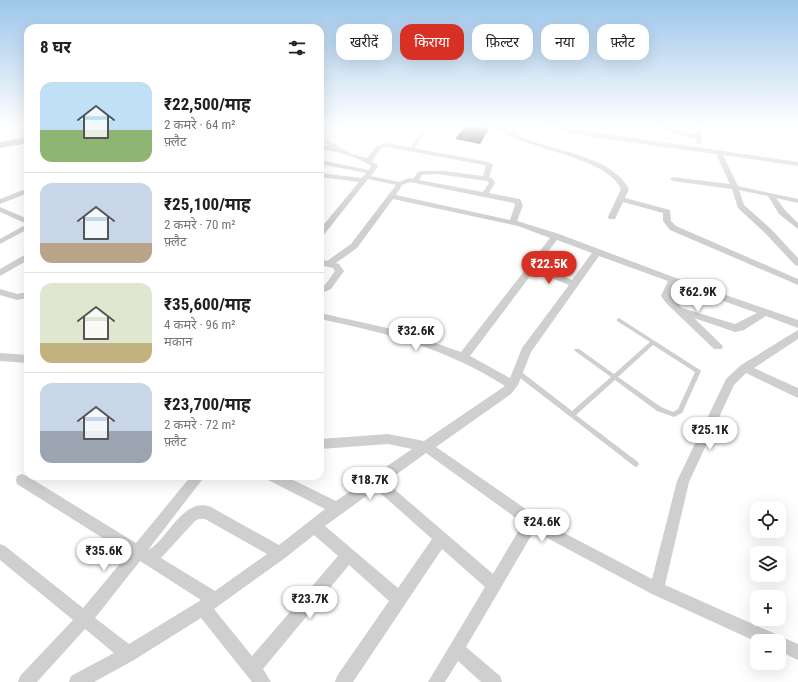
<!DOCTYPE html>
<html lang="hi">
<head>
<meta charset="utf-8">
<style>
	body { margin:0; font-family:"Roboto Condensed","Noto Sans Devanagari",sans-serif; background:#f2f2f2; color:#202124; height:100vh; display:flex; flex-direction:column; font-size:15px; white-space:nowrap }
	* { box-sizing:border-box; margin:0 }
	p { font-size:13px; color:#757577 }
	.icon { flex:none; width:22px; height:22px; fill:none; stroke:currentColor; stroke-width:2; stroke-linecap:round; stroke-linejoin:round }
	.map { position:relative; flex:1; overflow:hidden }
	.side { position:absolute; left:24px; top:24px; width:300px; height:456px; display:flex; flex-direction:column; background:#fff; border-radius:12px; box-shadow:0 4px 16px #0002 }
	.side>* { flex:none }
	.hud { position:absolute; left:336px; top:24px; width:380px; height:36px; display:flex; gap:8px }
	.fabs { position:absolute; left:750px; top:502px; display:grid; gap:8px }
	.fabs a { display:grid; place-items:center; width:36px; height:36px; border-radius:8px; background:#fff; box-shadow:0 4px 16px #0002; font-size:20px }
	.price { position:absolute; translate:-50% -34px; padding:0 9px; border-radius:14px; background:#fff; color:#222; font-size:13px; line-height:26px; filter:drop-shadow(0 1px 2px #0008) }
	.price::after { content:''; position:absolute; left:50%; top:24px; width:12px; height:9px; margin-left:-6px; background:inherit; clip-path:polygon(0 0,100% 0,50% 100%) }
	.price.selected { background:#d93025; color:#fff }
	ul { padding:0; list-style:none }
	li { display:flex; align-items:center; gap:12px; height:100px; padding:0 16px }
	li+li { border-top:1px solid #e0e0e0 }
	li span { display:grid; place-items:center; flex:none; width:112px; height:80px; border-radius:12px; color:#555 }
	li>.icon { margin-inline-start:auto }
	span .icon { width:48px; height:48px; fill:#fffc; stroke-width:1 }
	li b { font-size:17px }
	h2 { display:flex; justify-content:space-between; align-items:center; height:48px; padding:0 16px; font-size:17px }
	.chip { padding:0 14px; border-radius:12px; background:#fff; box-shadow:0 4px 16px #0002; font-size:14px; line-height:36px }
	.chip.selected { background:#d93025; color:#fff }
	.map>svg:first-child { display:block }
</style>
</head>
<body>
<div class="map">
<svg width="798" height="682" viewBox="0 0 798 682">
	<rect width="100%" height="100%" fill="#fff"/>
	<!-- building -->
	<polygon fill="#191919" points="466,125 479,125 489,129 480,144 455,139"/>
	<g fill="none" stroke-linecap="round" stroke-linejoin="round">
		<!-- lane -->
		<g fill="#cfcfcf" fill-rule="evenodd">
			<polygon points="426,126 428,127 413,150 411,150 410,149"/>
			<path d="M619,318L700,370L701,371L682,413L674,417L657,411L615,380L576,415L638,462L639,464L638,466L636,467L634,466L515,374L514,372L515,370H519L572,411L611,377L575,351L574,350L575,349H579L614,374L650,342L617,321V319ZM653,345L695,372L678,409L673,412L661,407L618,377Z"/>
		</g>
		<!-- street -->
		<g fill="#cfcfcf" fill-rule="evenodd">
			<polygon points="16,125 22,125 28,137 27,138 23,138"/>
			<path d="M489,125C504,125 518,136 532,141C562,152 613,158 629,189L625,198L670,210L671,221L676,226L798,279V285L670,230L663,221V213L623,202L615,219H609L608,217L621,189C605,155 522,150 489,125Z"/>
			<polygon points="529,125 545,125 798,162 798,166 723,155 738,186 798,199 798,203 776,198 785,210 798,223 798,229 779,214 768,196 739,190 744,205 771,229 798,258 798,266 795,265 765,233 738,208 732,189 673,181 670,179 673,177 730,184 716,154 598,138"/>
			<polygon points="645,125 657,125 695,135 698,125 704,125 701,135 702,143 697,144 696,139"/>
			<path d="M320,136L352,154L367,158L377,146L387,143L488,162L493,165L489,177L492,178L495,183L489,193L520,199L523,205L517,221L559,234L676,278L798,320V328L766,316L744,330L735,332L694,318L723,346L722,349H714L666,303L661,296L668,281L599,256L531,352L518,385L511,394L436,447L549,525L652,579L677,481L726,379L741,365L798,330V339L754,368L798,388V398L746,373L734,385L689,482L665,585L798,644V660L779,651V641L757,642L652,594L534,531L466,647L500,676L502,682H481L458,661L445,682H428L485,587L442,549L353,682H335L337,676L389,601L349,565L263,669L271,682H252L201,618L134,660L94,682H69L71,676L114,653L85,629L37,682H18L20,676L73,620L0,560V544L5,546L83,608L128,554L17,484L16,480L17,476L22,474L27,476L136,543L191,476H205L148,550C167,541 183,496 211,507L279,545L325,509L268,480L266,476H285L336,501L412,449L388,444L320,449V439L388,434L424,441L505,386C447,349 388,333 320,319V313L401,331L461,352L550,238L518,226L393,199L357,248L336,263L339,264L344,271L331,289L320,294V287L325,285L335,271L333,268L320,265V259L327,261L351,244L396,185L368,179L323,236H320V229L359,182L320,177V173L362,178L366,173L320,164V160L369,170L371,166C358,157 336,151 320,149V145L330,146L320,140ZM387,147L484,165L486,166L483,176L445,171H420L418,172L413,179L409,178L399,182L371,176L378,166L372,161L381,148ZM437,174L487,181L489,183L483,192L419,180L422,175ZM410,182L514,203L515,205L510,220L396,195L402,185ZM557,240L592,253L572,280L537,266ZM534,271L569,285L522,348L510,378L470,356ZM676,284L757,313L735,324L682,308L671,296ZM426,453L523,523L493,574L386,482ZM376,489L432,539L398,588L325,526ZM199,519H205L267,554L215,591L161,558L195,521ZM314,535L338,556L252,656L214,609L285,558ZM140,561L201,600L129,644L95,618Z"/>
			<polygon points="28,188 28,193 0,204 0,199"/>
			<polygon points="0,207 28,219 28,229 0,244 0,239 27,224 0,212"/>
			<polygon points="28,253 28,260 0,276 0,269"/>
			<polygon points="0,289 17,294 28,292 28,298 17,300 0,295"/>
			<polygon points="0,353 28,355 28,363 0,361"/>
		</g>
		<!-- primary -->
		<polygon fill="#aaa" fill-rule="evenodd" points="28,137 28,143 0,148 0,142"/>
	</g>
	<!-- sky -->
	<linearGradient id="sky" x2="0" y2="1"><stop stop-color="#9dc6ea"/><stop offset="0.57" stop-color="#fff"/><stop offset="1" stop-color="#fff" stop-opacity="0"/></linearGradient>
	<rect width="798" height="221" fill="url(#sky)"/>
</svg>
<div class="fabs">
<a><svg class="icon" aria-label="locate" viewBox="0 0 24 24"><circle cx="12" cy="12" r="6"/><path d="M12 2v4M12 18v4M2 12h4M18 12h4"/></svg></a>
<a><svg class="icon" aria-label="layers" viewBox="0 0 24 24"><path d="M12 4l9 5-9 5-9-5zM3 14l9 5 9-5"/></svg></a>
<a>+</a>
<a>−</a>
</div>
<b class="price selected" style="left:549px;top:285px">₹22.5K</b>
<b class="price" style="left:698px;top:313px">₹62.9K</b>
<b class="price" style="left:416px;top:352px">₹32.6K</b>
<b class="price" style="left:710px;top:451px">₹25.1K</b>
<b class="price" style="left:370px;top:501px">₹18.7K</b>
<b class="price" style="left:542px;top:543px">₹24.6K</b>
<b class="price" style="left:104px;top:572px">₹35.6K</b>
<b class="price" style="left:310px;top:620px">₹23.7K</b>
<div class="hud">
<a class="chip">खरीदें</a>
<a class="chip selected">किराया</a>
<a class="chip">फ़िल्टर</a>
<a class="chip">नया</a>
<a class="chip">फ़्लैट</a>
</div>
<section class="side">
<h2>8 घर<svg class="icon" aria-label="filters" viewBox="0 0 24 24"><path d="M4 7h16M4 17h16"/><circle cx="9" cy="7" r="2"/><circle cx="15" cy="17" r="2"/></svg></h2>
<ul>
<li><span style="background:linear-gradient(#bfe0f5 60%,#8fb573 0)"><svg class="icon" aria-label="home" viewBox="0 0 24 24"><path d="M3 11l9-7 9 7M6 9v11h12V9"/></svg></span><div><b>₹22,500/माह</b><p>2 कमरे · 64 m²</p><p>फ़्लैट</p></div></li>
<li><span style="background:linear-gradient(#c9d6e8 75%,#b9a48a 0)"><svg class="icon" aria-label="home" viewBox="0 0 24 24"><path d="M3 11l9-7 9 7M6 9v11h12V9"/></svg></span><div><b>₹25,100/माह</b><p>2 कमरे · 70 m²</p><p>फ़्लैट</p></div></li>
<li><span style="background:linear-gradient(#dfe7d0 75%,#c2b280 0)"><svg class="icon" aria-label="home" viewBox="0 0 24 24"><path d="M3 11l9-7 9 7M6 9v11h12V9"/></svg></span><div><b>₹35,600/माह</b><p>4 कमरे · 96 m²</p><p>मकान</p></div></li>
<li><span style="background:linear-gradient(#c9d6e8 60%,#9aa5b1 0)"><svg class="icon" aria-label="home" viewBox="0 0 24 24"><path d="M3 11l9-7 9 7M6 9v11h12V9"/></svg></span><div><b>₹23,700/माह</b><p>2 कमरे · 72 m²</p><p>फ़्लैट</p></div></li>
</ul>
</section>
</div>
</body>
</html>
